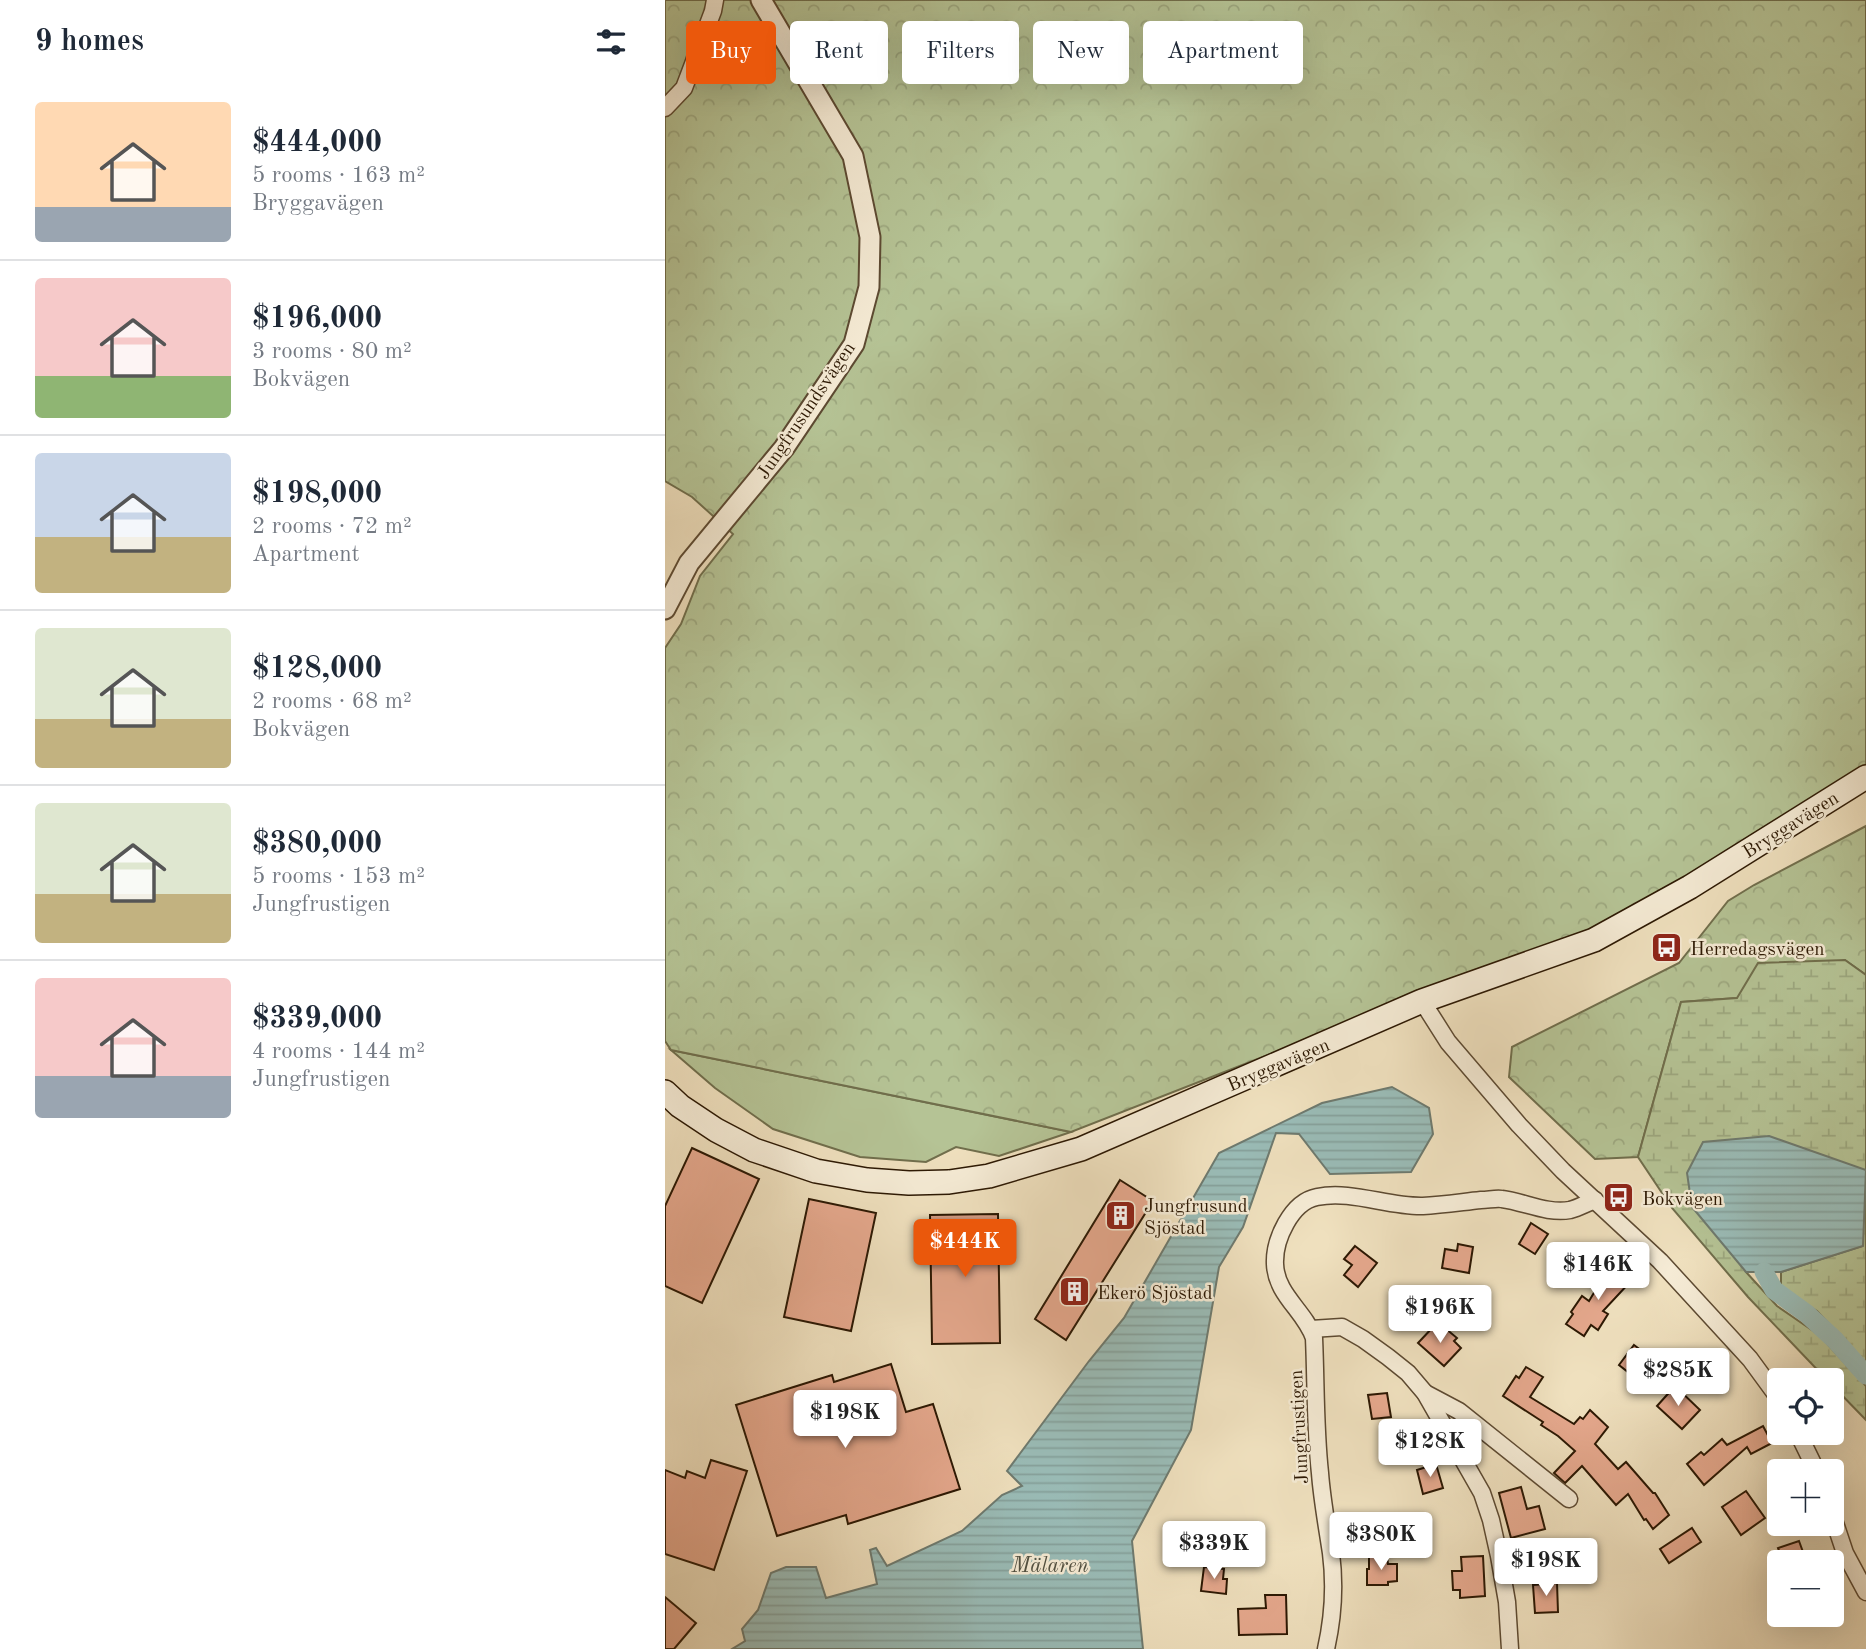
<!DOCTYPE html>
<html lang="en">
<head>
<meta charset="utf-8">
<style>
	body { margin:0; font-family:"Old Standard TT",serif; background:#f2f2f3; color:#1f2937; height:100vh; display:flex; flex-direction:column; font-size:26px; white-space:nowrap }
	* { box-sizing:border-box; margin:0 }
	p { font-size:23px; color:#747a83 }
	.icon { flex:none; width:38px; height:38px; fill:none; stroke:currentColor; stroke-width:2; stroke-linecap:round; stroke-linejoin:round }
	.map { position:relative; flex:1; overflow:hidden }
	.details { display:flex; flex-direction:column; background:#fff; width:665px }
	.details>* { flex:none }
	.top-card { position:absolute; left:21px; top:21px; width:665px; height:63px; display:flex; gap:14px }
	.buttons { position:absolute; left:1102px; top:1368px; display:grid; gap:14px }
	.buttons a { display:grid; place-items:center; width:77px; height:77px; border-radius:7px; background:#fff; box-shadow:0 7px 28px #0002; font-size:35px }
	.price { position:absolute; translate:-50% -60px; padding:0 16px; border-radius:7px; background:#fff; color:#222; font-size:23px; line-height:46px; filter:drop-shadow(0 2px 4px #0008) }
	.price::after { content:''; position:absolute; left:50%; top:42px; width:21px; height:16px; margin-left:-10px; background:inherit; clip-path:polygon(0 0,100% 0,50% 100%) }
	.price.selected { background:#ea580c; color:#fff }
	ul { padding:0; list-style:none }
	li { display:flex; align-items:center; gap:21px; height:175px; padding:0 35px }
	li+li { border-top:2px solid #e0e1e3 }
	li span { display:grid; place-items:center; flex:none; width:196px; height:140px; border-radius:7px; color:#555 }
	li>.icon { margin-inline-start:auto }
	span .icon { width:84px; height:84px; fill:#fffc; stroke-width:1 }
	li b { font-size:30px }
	h2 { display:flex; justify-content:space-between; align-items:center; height:84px; padding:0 35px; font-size:30px }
	.pill { padding:0 24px; border-radius:7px; background:#fff; box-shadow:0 7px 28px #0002; font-size:24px; line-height:63px }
	.pill.selected { background:#ea580c; color:#fff }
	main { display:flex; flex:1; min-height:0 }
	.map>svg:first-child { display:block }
</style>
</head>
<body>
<main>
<section class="details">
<h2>9 homes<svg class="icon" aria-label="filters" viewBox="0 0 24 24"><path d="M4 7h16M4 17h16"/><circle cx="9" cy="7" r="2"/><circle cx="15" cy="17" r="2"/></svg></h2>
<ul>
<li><span style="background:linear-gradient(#ffd9b3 75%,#9aa5b1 0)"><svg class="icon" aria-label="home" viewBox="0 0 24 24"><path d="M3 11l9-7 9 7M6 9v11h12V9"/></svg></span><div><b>$444,000</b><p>5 rooms · 163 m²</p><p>Bryggavägen</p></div></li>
<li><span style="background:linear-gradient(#f6c9c9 70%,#8fb573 0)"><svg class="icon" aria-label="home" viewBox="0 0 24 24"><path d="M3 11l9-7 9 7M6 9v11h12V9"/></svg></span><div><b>$196,000</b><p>3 rooms · 80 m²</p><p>Bokvägen</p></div></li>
<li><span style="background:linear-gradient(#c9d6e8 60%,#c2b280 0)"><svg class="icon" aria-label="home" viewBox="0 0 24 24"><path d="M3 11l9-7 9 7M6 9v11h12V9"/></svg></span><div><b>$198,000</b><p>2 rooms · 72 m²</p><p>Apartment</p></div></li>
<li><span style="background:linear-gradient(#dfe7d0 65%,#c2b280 0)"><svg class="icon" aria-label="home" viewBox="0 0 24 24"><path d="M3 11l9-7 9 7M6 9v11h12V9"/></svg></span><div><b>$128,000</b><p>2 rooms · 68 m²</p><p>Bokvägen</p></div></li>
<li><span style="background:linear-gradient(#dfe7d0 65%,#c2b280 0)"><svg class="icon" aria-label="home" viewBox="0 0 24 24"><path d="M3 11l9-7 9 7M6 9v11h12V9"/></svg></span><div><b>$380,000</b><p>5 rooms · 153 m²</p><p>Jungfrustigen</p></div></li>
<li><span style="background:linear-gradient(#f6c9c9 70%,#9aa5b1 0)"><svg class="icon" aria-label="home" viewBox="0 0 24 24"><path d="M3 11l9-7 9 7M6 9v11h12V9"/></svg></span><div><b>$339,000</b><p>4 rooms · 144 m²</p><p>Jungfrustigen</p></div></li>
</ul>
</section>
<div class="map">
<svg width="1201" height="1649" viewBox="0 0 1201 1649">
	<defs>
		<pattern id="forest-crowns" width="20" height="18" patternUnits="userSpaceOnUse" patternTransform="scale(1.75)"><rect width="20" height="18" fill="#b5c395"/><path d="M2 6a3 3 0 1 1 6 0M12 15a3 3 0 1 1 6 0" fill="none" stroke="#9ca77f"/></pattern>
		<pattern id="wetland-marsh" width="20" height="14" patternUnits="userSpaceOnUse" patternTransform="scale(1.75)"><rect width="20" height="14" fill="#b5c395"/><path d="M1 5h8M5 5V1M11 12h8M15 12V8" fill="none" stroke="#9ca77f"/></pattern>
		<pattern id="water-rules" width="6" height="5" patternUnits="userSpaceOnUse" patternTransform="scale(1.75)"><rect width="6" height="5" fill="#9abcb7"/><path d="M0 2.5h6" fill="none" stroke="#85a19c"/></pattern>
	</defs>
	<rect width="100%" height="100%" fill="#efe0be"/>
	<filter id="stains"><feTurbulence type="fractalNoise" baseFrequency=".00286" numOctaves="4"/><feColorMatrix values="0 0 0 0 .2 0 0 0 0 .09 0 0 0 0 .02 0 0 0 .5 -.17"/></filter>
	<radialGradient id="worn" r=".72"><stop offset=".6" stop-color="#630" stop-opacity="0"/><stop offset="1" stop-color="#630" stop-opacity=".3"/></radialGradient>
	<!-- green -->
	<polygon fill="#b5c395" stroke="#706e4c" stroke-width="2" points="6,1050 406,1132 334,1156 291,1147 261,1162 195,1157 108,1129 50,1088"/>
	<!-- forest -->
	<g fill="url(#forest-crowns)" stroke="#706e4c" stroke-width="2">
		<polygon points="0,0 1201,0 1201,764 1023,876 928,928 406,1132 6,1050 0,1041 0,648 16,624 35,576 68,534 27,497 0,481"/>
		<polygon points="1201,826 1201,975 1180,960 1072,998 1016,1002 973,1157 930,1159 844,1077 847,1047 1014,963 1063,901 1089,885"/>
	</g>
	<!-- wetland -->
	<polygon fill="url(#wetland-marsh)" stroke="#706e4c" stroke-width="2" points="1180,960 1201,975 1201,1363 1152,1311 1116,1289 1116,1272 1197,1246 1081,1272 1112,1306 1154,1335 1201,1386 1201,1420 1167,1385 1167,1381 1163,1381 1083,1297 1007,1208 973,1157 1016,1002 1072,998 1093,963"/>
	<!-- water -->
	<g fill="url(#water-rules)" stroke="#6e7a6f" stroke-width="2">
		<polygon points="727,1087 764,1108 768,1134 746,1172 665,1174 634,1134 611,1133 578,1227 554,1267 526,1430 467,1541 478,1649 67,1649 80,1641 77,1629 93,1610 106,1573 121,1567 151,1567 161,1598 212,1584 205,1550 211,1548 222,1566 297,1531 337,1495 357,1486 342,1471 424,1361 459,1318 554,1153 657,1103"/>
		<polygon points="1104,1136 1201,1170 1198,1246 1116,1272 1081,1272 1027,1207 1022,1173 1038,1142"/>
	</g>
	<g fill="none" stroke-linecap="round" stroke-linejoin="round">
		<!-- canal -->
		<polyline stroke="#9abcb7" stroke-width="19" points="1099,1272 1109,1290 1142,1314 1170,1340 1201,1375"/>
	</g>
	<!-- building -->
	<g fill="#e5a88d" stroke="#2c1803" stroke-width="2">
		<polygon points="27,1148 94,1179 37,1303 0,1286 0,1206"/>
		<polygon points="455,1180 488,1201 401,1340 370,1319"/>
		<polygon points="144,1199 211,1213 186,1331 119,1317"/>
		<polygon points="333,1214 335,1343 267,1344 265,1215"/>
		<polygon points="866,1223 883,1234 870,1254 854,1244"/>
		<polygon points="793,1244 808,1247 804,1273 777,1268 780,1249 792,1251"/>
		<polygon points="690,1246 712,1263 693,1287 679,1275 687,1265 679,1259"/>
		<polygon points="949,1265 966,1281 938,1311 943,1314 933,1330 926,1325 919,1336 901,1324 908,1314 906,1312 917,1296 924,1301 939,1276"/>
		<polygon points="770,1325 777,1331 780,1328 792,1338 789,1341 796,1348 779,1366 753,1343"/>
		<polygon points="969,1345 993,1363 977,1383 954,1365"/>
		<polygon points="226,1364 241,1412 268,1404 295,1489 183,1524 181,1515 112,1536 71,1405 167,1375 169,1382"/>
		<polygon points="861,1367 878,1377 865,1397 909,1424 915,1417 918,1419 925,1410 943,1427 930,1444 953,1469 961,1462 988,1493 990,1493 1004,1515 988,1529 981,1519 979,1520 963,1494 951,1505 917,1466 900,1483 889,1473 910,1451 893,1436 876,1425 878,1422 838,1396 851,1376 854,1378"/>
		<polygon points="1010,1386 1035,1410 1017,1429 992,1406"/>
		<polygon points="722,1393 726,1417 707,1419 703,1395"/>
		<polygon points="1098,1426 1107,1443 1086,1454 1082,1447 1039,1485 1022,1464 1036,1452 1039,1455 1057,1439 1062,1445"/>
		<polygon points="46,1460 82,1471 49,1570 0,1554 0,1470 20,1478 22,1471 40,1478"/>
		<polygon points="771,1464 778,1488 758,1494 752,1470"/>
		<polygon points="856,1487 862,1509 874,1506 880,1529 846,1538 834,1493"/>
		<polygon points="1081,1491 1100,1518 1076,1535 1057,1507"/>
		<polygon points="1027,1528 1036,1542 1004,1563 995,1549"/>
		<polygon points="1134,1541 1142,1563 1119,1563 1113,1548"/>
		<polygon points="818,1556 820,1596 795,1598 795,1590 788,1590 787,1571 797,1571 796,1557"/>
		<polygon points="704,1557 722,1557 723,1564 732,1564 732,1581 723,1582 723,1585 702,1585 702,1569 704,1569"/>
		<polygon points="539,1567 559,1569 558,1579 562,1579 561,1594 536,1591"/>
		<polygon points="892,1583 893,1612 870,1613 868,1585"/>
		<polygon points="600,1595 621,1595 622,1634 574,1635 573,1609 601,1608"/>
		<polygon points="0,1597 31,1623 9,1649 0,1649"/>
	</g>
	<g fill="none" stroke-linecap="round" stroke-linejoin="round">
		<defs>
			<g id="minor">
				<polyline points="0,108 19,88 48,11 50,0"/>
				<polyline points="757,1001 783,1042 854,1125 898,1171 995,1261 1085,1359 1115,1400"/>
				<polyline points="646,1329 677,1327 698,1339 723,1357 743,1373 760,1393 817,1493 826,1520 834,1556 842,1602 845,1649"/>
				<polyline points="760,1393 794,1411 904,1499"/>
				<polyline points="1133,1433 1152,1472"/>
				<polyline points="1167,1514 1180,1553 1201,1592"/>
				<path d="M661,1649C668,1618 670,1584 666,1553C662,1526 657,1500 655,1473C650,1428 651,1383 649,1338C640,1311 611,1295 610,1264C609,1240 626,1202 652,1197C687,1190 723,1207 758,1206C777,1205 797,1202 816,1200C823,1200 831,1198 837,1199C860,1202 882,1214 905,1210C913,1208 922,1203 930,1200"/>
			</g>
			<polyline id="tertiary" points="0,609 24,563 119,448 189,344 204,287 205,237 188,156 96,0"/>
			<polyline id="secondary" points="0,1092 15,1106 51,1130 89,1150 151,1171 202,1180 244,1183 284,1182 324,1176 416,1149 757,1001 929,940 1025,887 1201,777"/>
		</defs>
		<!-- minor casing -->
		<use href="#minor" stroke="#5d4a32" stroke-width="19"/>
		<!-- tertiary casing -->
		<use href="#tertiary" stroke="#5d4a32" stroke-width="23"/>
		<!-- secondary casing -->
		<use href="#secondary" stroke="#2c1803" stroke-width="26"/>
		<!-- minor -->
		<use href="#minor" stroke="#f5ebd5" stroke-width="16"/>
		<!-- tertiary -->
		<use href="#tertiary" stroke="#f5ebd5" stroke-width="19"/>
		<!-- secondary -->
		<use href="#secondary" stroke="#f5ebd5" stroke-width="23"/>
	</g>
	<!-- icons -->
	<defs>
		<symbol id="bus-square" viewBox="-11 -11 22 22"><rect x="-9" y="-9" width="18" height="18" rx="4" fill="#8f2418" stroke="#f5ebd5"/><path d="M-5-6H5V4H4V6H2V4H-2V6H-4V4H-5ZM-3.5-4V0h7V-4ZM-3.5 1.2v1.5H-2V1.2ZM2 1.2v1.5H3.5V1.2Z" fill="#fff"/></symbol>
		<symbol id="building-square" viewBox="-11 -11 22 22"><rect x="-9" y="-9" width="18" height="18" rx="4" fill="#8f2418" stroke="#f5ebd5"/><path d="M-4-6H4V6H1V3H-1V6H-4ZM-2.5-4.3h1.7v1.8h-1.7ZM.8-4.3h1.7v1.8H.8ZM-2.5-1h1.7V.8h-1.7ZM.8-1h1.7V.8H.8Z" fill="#fff"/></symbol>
	</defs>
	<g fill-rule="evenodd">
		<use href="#bus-square" x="984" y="930" width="35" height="35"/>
		<use href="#bus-square" x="936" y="1180" width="35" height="35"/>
		<use href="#building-square" x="438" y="1198" width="35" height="35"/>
		<use href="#building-square" x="392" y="1274" width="35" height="35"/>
	</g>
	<g text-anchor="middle" stroke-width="5" stroke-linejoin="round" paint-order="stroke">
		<!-- street labels -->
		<g font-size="19" fill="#2c1803" stroke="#f5ebd5">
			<text transform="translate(140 410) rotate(-56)" y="7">Jungfrusundsvägen</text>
			<text transform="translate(1125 824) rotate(-32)" y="7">Bryggavägen</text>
			<text transform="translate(613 1064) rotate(-23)" y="7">Bryggavägen</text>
			<text transform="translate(633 1427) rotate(-93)" y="7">Jungfrustigen</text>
		</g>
		<!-- poi labels -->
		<g font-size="19" fill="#2c1803" stroke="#f5ebd5" text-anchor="start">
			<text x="1025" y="955">Herredagsvägen</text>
			<text x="977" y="1205">Bokvägen</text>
			<text x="479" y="1212">Jungfrusund<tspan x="479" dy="22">Sjöstad</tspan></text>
			<text x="432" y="1299">Ekerö Sjöstad</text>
		</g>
		<!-- water labels -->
		<g font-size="21" font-style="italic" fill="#525142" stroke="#f5ebd5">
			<text x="385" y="1572">Mälaren</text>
		</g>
	</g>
	<rect width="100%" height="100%" filter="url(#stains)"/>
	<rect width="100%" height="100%" fill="url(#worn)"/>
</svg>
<div class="buttons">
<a><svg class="icon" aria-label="locate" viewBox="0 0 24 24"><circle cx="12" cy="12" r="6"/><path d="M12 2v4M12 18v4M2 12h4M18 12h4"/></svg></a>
<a>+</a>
<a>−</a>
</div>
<b class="price selected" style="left:300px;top:1279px">$444K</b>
<b class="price" style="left:933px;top:1302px">$146K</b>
<b class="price" style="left:775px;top:1345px">$196K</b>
<b class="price" style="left:1013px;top:1408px">$285K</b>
<b class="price" style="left:180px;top:1450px">$198K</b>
<b class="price" style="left:765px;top:1479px">$128K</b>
<b class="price" style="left:716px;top:1572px">$380K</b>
<b class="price" style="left:549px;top:1581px">$339K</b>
<b class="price" style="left:881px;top:1598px">$198K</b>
<div class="top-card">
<a class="pill selected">Buy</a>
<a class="pill">Rent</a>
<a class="pill">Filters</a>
<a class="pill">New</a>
<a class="pill">Apartment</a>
</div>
</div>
</main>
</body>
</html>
